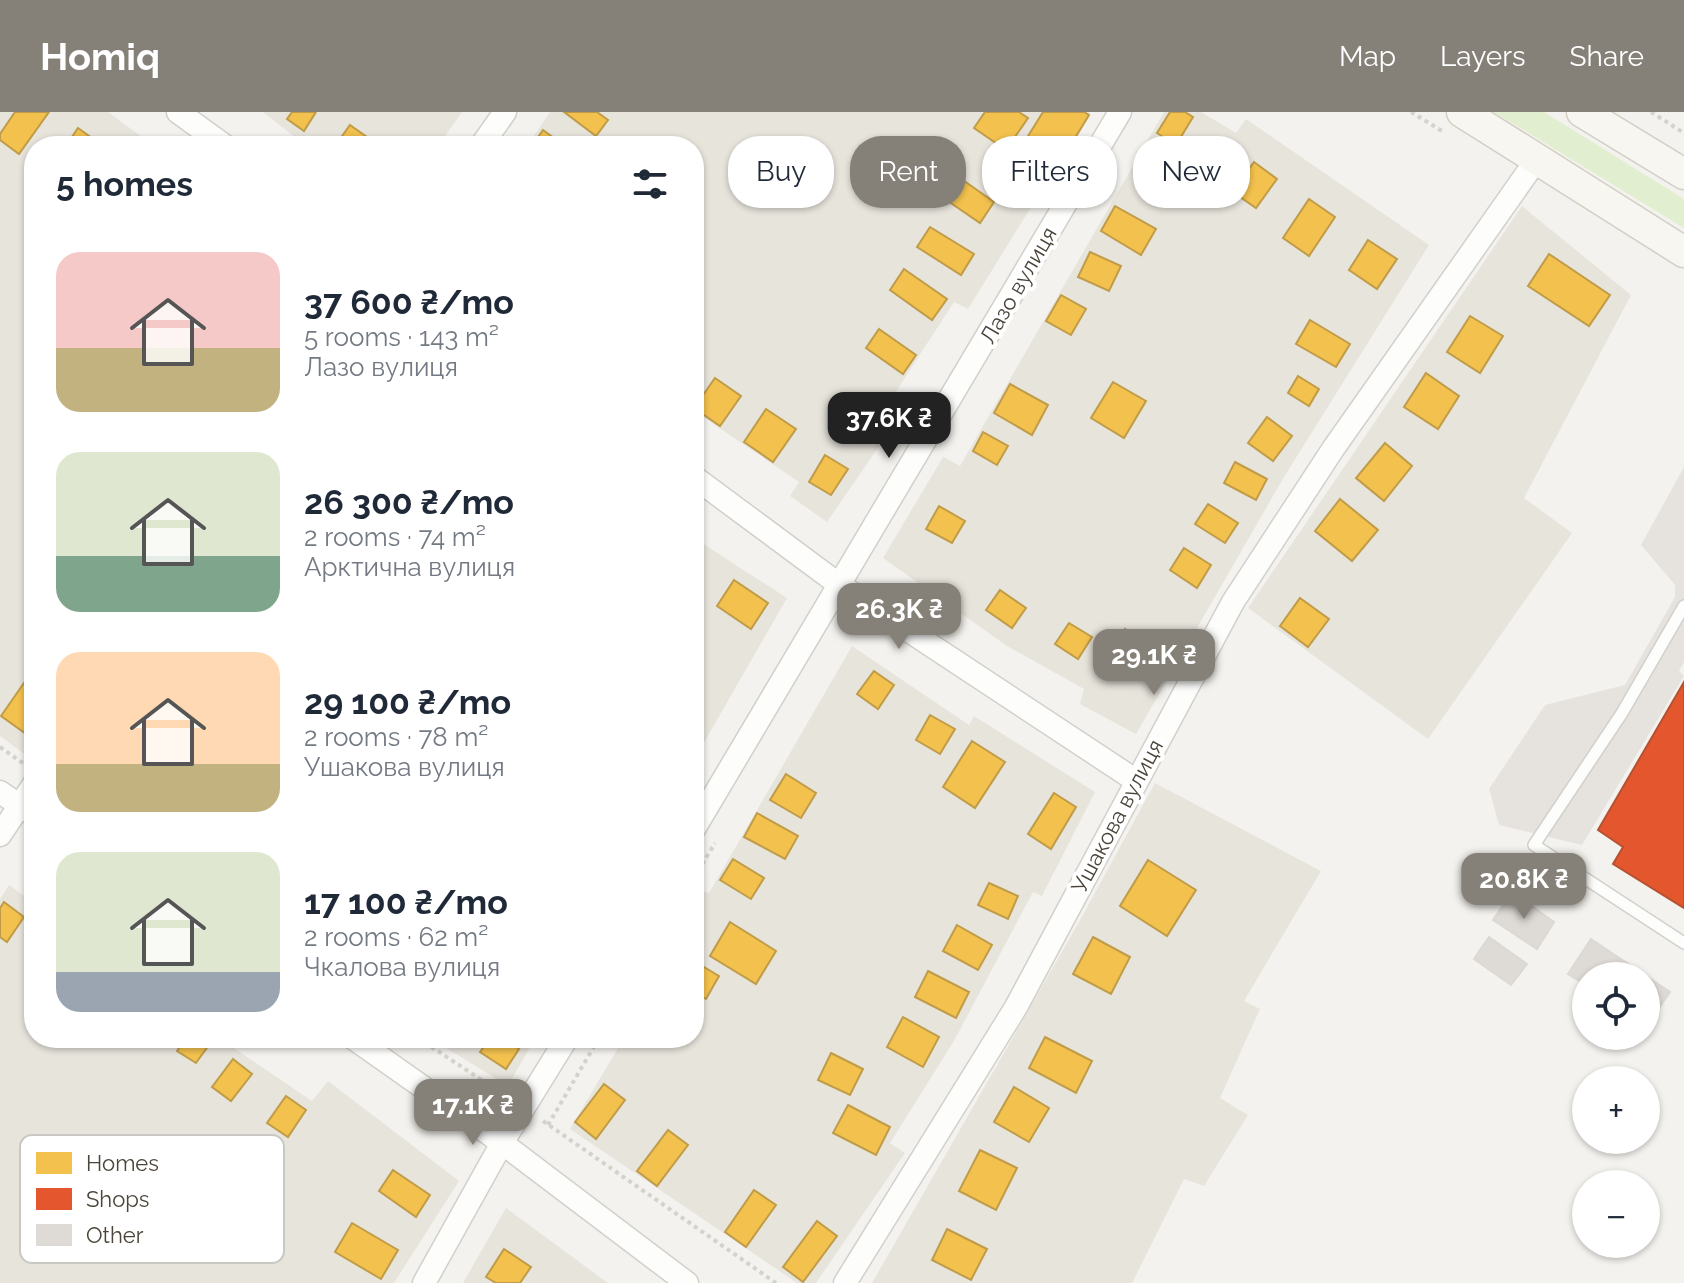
<!DOCTYPE html>
<html lang="en">
<head>
<meta charset="utf-8">
<style>
	body { margin:0; font-family:Raleway,sans-serif; background:#f2f2f3; color:#1f2937; height:100vh; display:flex; flex-direction:column; font-size:30px; white-space:nowrap }
	* { box-sizing:border-box; margin:0 }
	p { font-size:26px; color:#747a83 }
	.icon { flex:none; width:44px; height:44px; fill:none; stroke:currentColor; stroke-width:2; stroke-linecap:round; stroke-linejoin:round }
	.map { position:relative; flex:1; overflow:hidden }
	.sheet { position:absolute; left:24px; top:24px; width:680px; height:912px; display:flex; flex-direction:column; background:#fff; border-radius:32px; box-shadow:0 2px 6px #0004 }
	.sheet>* { flex:none }
	.top-card { position:absolute; left:728px; top:24px; width:760px; height:72px; display:flex; gap:16px }
	.controls { position:absolute; left:1572px; top:850px; display:grid; gap:16px }
	.controls a { display:grid; place-items:center; width:88px; height:88px; border-radius:50%; background:#fff; box-shadow:0 2px 6px #0004; font-size:40px }
	.price { position:absolute; translate:-50% -68px; padding:0 18px; border-radius:16px; background:#868178; color:#fff; font-size:26px; line-height:52px; filter:drop-shadow(0 2px 4px #0008) }
	.price::after { content:''; position:absolute; left:50%; top:48px; width:24px; height:18px; margin-left:-12px; background:inherit; clip-path:polygon(0 0,100% 0,50% 100%) }
	.price.active { background:#222; color:#fff }
	ul { padding:0; list-style:none }
	li { display:flex; align-items:center; gap:24px; height:200px; padding:0 32px }
	li span { display:grid; place-items:center; flex:none; width:224px; height:160px; border-radius:24px; color:#555 }
	li>.icon { margin-inline-start:auto }
	span .icon { width:96px; height:96px; fill:#fffc; stroke-width:1 }
	li b { font-size:34px }
	h2 { display:flex; justify-content:space-between; align-items:center; height:96px; padding:0 32px; font-size:34px }
	.chip { padding:0 28px; border-radius:32px; background:#fff; box-shadow:0 2px 6px #0004; font-size:28px; line-height:72px }
	.chip.active { background:#868178; color:#fff }
	header { display:flex; align-items:center; gap:48px; box-sizing:border-box; height:112px; padding:0 40px; background:#868178; color:#fff }
	header strong { font-size:38px }
	nav { display:flex; gap:44px; margin-inline-start:auto; font-size:28px }
	.map>svg:first-child { display:block }
</style>
</head>
<body>
<header>
<strong>Homiq</strong>
<nav><a>Map</a><a>Layers</a><a>Share</a></nav>
</header>
<div class="map">
<svg width="1684" height="1171" viewBox="0 0 1684 1171">
	<rect width="100%" height="100%" fill="#f4f2ee"/>
	<!-- residential -->
	<g fill="#e7e4dc">
		<polygon points="0,0 108,0 154,34 34,34 34,628 24,642 0,624"/>
		<polygon points="263,0 462,0 438,34 306,34"/>
		<polygon points="550,0 1090,0 968,197 954,190 884,298 897,308 827,410 790,384 799,370 694,299 694,34 527,34"/>
		<polygon points="1164,0 1201,0 1236,21 1246,7 1429,133 1284,365 1136,622 1080,592 1084,577 1007,534 883,446 943,345 960,354"/>
		<polygon points="1522,94 1631,183 1524,386 1572,421 1428,627 1248,496"/>
		<polygon points="694,426 787,486 694,648"/>
		<polygon points="852,534 969,613 974,604 1095,680 1042,784 1033,780 954,929 890,1031 905,1041 816,1171 797,1171 570,1017 624,926 694,926 694,777 709,781"/>
		<polygon points="1155,671 1321,759 1244,889 1260,897 1220,986 1248,1003 1204,1074 1184,1067 1132,1171 872,1171 1079,810"/>
		<polygon points="9,773 34,791 34,926 219,926 312,989 328,969 459,1069 394,1171 0,1171 0,787"/>
		<polygon points="430,926 535,926 508,974"/>
		<polygon points="506,1096 608,1171 463,1171"/>
	</g>
	<!-- green -->
	<polygon fill="#e1eecf" points="1494,0 1544,0 1684,87 1684,116"/>
	<!-- parking -->
	<polygon fill="#e6e3df" points="1684,355 1684,550 1679,559 1684,564 1582,733 1499,713 1489,677 1545,593 1625,573 1675,485 1675,473 1641,433"/>
	<!-- homes -->
	<g fill="#f2c14e" stroke="#c09c48" stroke-width="2">
		<polygon points="15,0 49,0 19,42 0,28 0,22"/>
		<polygon points="292,0 316,0 304,19 287,7"/>
		<polygon points="564,0 597,0 608,8 596,24"/>
		<polygon points="985,0 1019,0 1028,6 1006,38 974,16"/>
		<polygon points="1043,0 1084,0 1089,3 1050,67 1015,45"/>
		<polygon points="1170,0 1185,0 1193,5 1176,33 1157,21"/>
		<polygon points="350,13 367,25 360,34 335,34"/>
		<polygon points="78,16 103,34 66,34"/>
		<polygon points="543,18 565,34 532,34"/>
		<polygon points="994,47 1024,68 1014,81 984,60"/>
		<polygon points="1254,50 1277,67 1256,96 1233,80"/>
		<polygon points="960,66 994,90 980,111 945,87"/>
		<polygon points="1309,87 1335,105 1309,144 1283,126"/>
		<polygon points="1115,94 1156,117 1141,143 1101,119"/>
		<polygon points="930,115 974,142 961,163 917,135"/>
		<polygon points="1368,128 1397,147 1377,177 1349,158"/>
		<polygon points="1090,140 1121,154 1109,179 1078,165"/>
		<polygon points="1549,142 1610,183 1589,214 1528,174"/>
		<polygon points="904,157 947,187 932,208 890,178"/>
		<polygon points="1061,183 1086,197 1071,223 1046,209"/>
		<polygon points="1470,204 1503,224 1480,261 1447,240"/>
		<polygon points="1310,208 1350,232 1336,255 1296,232"/>
		<polygon points="879,217 916,243 903,262 866,236"/>
		<polygon points="1426,261 1459,284 1438,317 1404,295"/>
		<polygon points="1298,264 1319,277 1309,294 1288,281"/>
		<polygon points="715,266 741,284 720,314 694,296"/>
		<polygon points="1113,270 1146,289 1124,326 1091,306"/>
		<polygon points="1010,272 1048,293 1032,323 994,301"/>
		<polygon points="766,297 796,317 773,350 744,330"/>
		<polygon points="1267,305 1292,324 1273,349 1248,331"/>
		<polygon points="983,320 1008,334 997,353 973,339"/>
		<polygon points="1385,331 1412,354 1384,389 1356,366"/>
		<polygon points="825,343 848,357 831,383 809,370"/>
		<polygon points="1235,350 1267,367 1256,388 1224,371"/>
		<polygon points="1340,387 1378,418 1352,449 1315,419"/>
		<polygon points="1208,392 1238,411 1225,431 1195,412"/>
		<polygon points="939,394 965,409 952,431 926,417"/>
		<polygon points="1184,436 1211,453 1197,476 1170,458"/>
		<polygon points="734,468 768,491 751,517 717,494"/>
		<polygon points="1000,478 1026,496 1012,516 986,498"/>
		<polygon points="1300,486 1329,507 1308,535 1280,514"/>
		<polygon points="1069,511 1092,525 1078,547 1055,532"/>
		<polygon points="1125,517 1143,528 1122,566 1103,555"/>
		<polygon points="874,559 894,573 878,597 857,582"/>
		<polygon points="24,571 34,578 34,617 29,624 1,604"/>
		<polygon points="930,603 955,617 940,642 916,628"/>
		<polygon points="972,629 1005,650 975,696 943,675"/>
		<polygon points="786,662 816,681 801,706 770,688"/>
		<polygon points="1054,681 1076,695 1051,737 1028,722"/>
		<polygon points="757,701 798,724 785,747 744,725"/>
		<polygon points="733,747 764,766 751,787 720,768"/>
		<polygon points="1148,748 1196,778 1167,824 1120,794"/>
		<polygon points="989,771 1018,784 1008,807 978,793"/>
		<polygon points="4,790 24,805 7,830 0,825 0,796"/>
		<polygon points="730,810 776,839 756,872 710,844"/>
		<polygon points="957,813 992,833 978,858 943,839"/>
		<polygon points="1093,825 1130,845 1111,882 1073,862"/>
		<polygon points="694,849 719,864 706,887 694,880"/>
		<polygon points="928,859 969,880 956,906 915,885"/>
		<polygon points="903,905 939,925 923,955 887,935"/>
		<polygon points="1045,925 1092,949 1076,981 1029,956"/>
		<polygon points="186,926 204,926 211,930 196,951 177,939"/>
		<polygon points="490,926 502,926 519,937 506,957 480,940"/>
		<polygon points="831,941 863,957 850,983 818,968"/>
		<polygon points="233,947 252,962 231,989 212,975"/>
		<polygon points="604,972 625,988 596,1027 575,1010"/>
		<polygon points="1014,975 1049,996 1029,1030 994,1010"/>
		<polygon points="286,984 306,998 288,1025 267,1011"/>
		<polygon points="848,993 890,1015 876,1043 833,1021"/>
		<polygon points="668,1018 688,1033 657,1074 637,1059"/>
		<polygon points="980,1038 1017,1056 996,1098 959,1079"/>
		<polygon points="393,1058 430,1083 416,1105 379,1079"/>
		<polygon points="754,1078 776,1093 746,1135 725,1120"/>
		<polygon points="817,1109 837,1124 803,1170 783,1155"/>
		<polygon points="352,1111 398,1138 381,1167 335,1140"/>
		<polygon points="947,1117 987,1137 971,1168 932,1148"/>
		<polygon points="504,1137 531,1155 520,1171 496,1171 486,1165"/>
	</g>
	<!-- shops -->
	<polygon fill="#e4572e" stroke="#b65131" stroke-width="2" points="1684,570 1684,796 1613,752 1623,735 1598,718"/>
	<!-- building -->
	<g fill="#dedbd6" stroke="#dcd9d4" stroke-width="2">
		<polygon points="1512,780 1554,810 1537,837 1493,808"/>
		<polygon points="1489,825 1527,852 1511,873 1474,847"/>
		<polygon points="1591,827 1670,880 1654,903 1646,897 1646,864 1586,864 1586,873 1568,862"/>
	</g>
	<g fill="none" stroke-linecap="round" stroke-linejoin="round">
		<defs>
			<polyline id="lane" points="1684,494 1622,601 1534,733 1684,831"/>
			<g id="street">
				<polyline points="178,0 225,34"/>
				<polyline points="481,34 505,0"/>
				<polyline points="694,365 841,474 1135,668"/>
				<polyline points="0,680 34,703"/>
				<polyline points="694,717 1120,0"/>
				<polyline points="0,723 34,672"/>
				<polyline points="353,926 502,1031 687,1171"/>
				<polyline points="424,1171 502,1031 567,926"/>
				<polyline points="845,1171 1016,895 1233,490 1333,337 1537,47"/>
			</g>
			<g id="secondary">
				<polyline points="1462,0 1684,140"/>
				<polyline points="1582,0 1684,62"/>
			</g>
		</defs>
		<!-- lane casing -->
		<use href="#lane" stroke="#d2d0cb" stroke-width="14"/>
		<!-- street casing -->
		<use href="#street" stroke="#d2d0cb" stroke-width="25"/>
		<!-- secondary casing -->
		<use href="#secondary" stroke="#d3cfc5" stroke-width="33"/>
		<!-- path -->
		<g stroke="#d3d2cc" stroke-width="4" stroke-dasharray="4 4" stroke-linecap="butt">
			<polyline points="1411,0 1442,19"/>
			<polyline points="1651,0 1684,21"/>
			<polyline points="0,635 24,652"/>
			<polyline points="694,766 715,731"/>
			<polyline points="418,926 506,984"/>
			<polyline points="543,1009 776,1171"/>
			<polyline points="548,1013 599,926"/>
		</g>
		<!-- lane -->
		<use href="#lane" stroke="#fdfdfc" stroke-width="11"/>
		<!-- street -->
		<use href="#street" stroke="#fdfdfc" stroke-width="22"/>
		<!-- secondary -->
		<use href="#secondary" stroke="#f7f6f1" stroke-width="30"/>
	</g>
	<g text-anchor="middle" stroke-width="8" stroke-linejoin="round" paint-order="stroke">
		<!-- street labels -->
		<g font-size="22" fill="#4b4439" stroke="#fff">
			<text transform="translate(1018 173) rotate(-60)" y="8">Лазо вулиця</text>
			<text transform="translate(1117 704) rotate(-62)" y="8">Ушакова вулиця</text>
		</g>
	</g>
	<!-- legend -->
	<rect x="20" y="1023" width="264" height="128" rx="12" fill="#fff" stroke="#c9c7c4" stroke-width="2"/>
	<rect x="36" y="1040" width="36" height="22" fill="#f2c14e"/>
	<rect x="36" y="1076" width="36" height="22" fill="#e4572e"/>
	<rect x="36" y="1112" width="36" height="22" fill="#dedbd6"/>
	<g font-size="22" fill="#4b4439">
		<text x="86" y="1059">Homes</text>
		<text x="86" y="1095">Shops</text>
		<text x="86" y="1131">Other</text>
	</g>
</svg>
<div class="controls">
<a><svg class="icon" aria-label="locate" viewBox="0 0 24 24"><circle cx="12" cy="12" r="6"/><path d="M12 2v4M12 18v4M2 12h4M18 12h4"/></svg></a>
<a>+</a>
<a>−</a>
</div>
<b class="price active" style="left:889px;top:348px">37.6K ₴</b>
<b class="price" style="left:899px;top:539px">26.3K ₴</b>
<b class="price" style="left:1154px;top:585px">29.1K ₴</b>
<b class="price" style="left:1524px;top:809px">20.8K ₴</b>
<b class="price" style="left:473px;top:1035px">17.1K ₴</b>
<div class="top-card">
<a class="chip">Buy</a>
<a class="chip active">Rent</a>
<a class="chip">Filters</a>
<a class="chip">New</a>
</div>
<section class="sheet">
<h2>5 homes<svg class="icon" aria-label="filters" viewBox="0 0 24 24"><path d="M4 7h16M4 17h16"/><circle cx="9" cy="7" r="2"/><circle cx="15" cy="17" r="2"/></svg></h2>
<ul>
<li><span style="background:linear-gradient(#f6c9c9 60%,#c2b280 0)"><svg class="icon" aria-label="home" viewBox="0 0 24 24"><path d="M3 11l9-7 9 7M6 9v11h12V9"/></svg></span><div><b>37 600 ₴/mo</b><p>5 rooms · 143 m²</p><p>Лазо вулиця</p></div></li>
<li><span style="background:linear-gradient(#dfe7d0 65%,#7fa58c 0)"><svg class="icon" aria-label="home" viewBox="0 0 24 24"><path d="M3 11l9-7 9 7M6 9v11h12V9"/></svg></span><div><b>26 300 ₴/mo</b><p>2 rooms · 74 m²</p><p>Арктична вулиця</p></div></li>
<li><span style="background:linear-gradient(#ffd9b3 70%,#c2b280 0)"><svg class="icon" aria-label="home" viewBox="0 0 24 24"><path d="M3 11l9-7 9 7M6 9v11h12V9"/></svg></span><div><b>29 100 ₴/mo</b><p>2 rooms · 78 m²</p><p>Ушакова вулиця</p></div></li>
<li><span style="background:linear-gradient(#dfe7d0 75%,#9aa5b1 0)"><svg class="icon" aria-label="home" viewBox="0 0 24 24"><path d="M3 11l9-7 9 7M6 9v11h12V9"/></svg></span><div><b>17 100 ₴/mo</b><p>2 rooms · 62 m²</p><p>Чкалова вулиця</p></div></li>
</ul>
</section>
</div>
</body>
</html>
